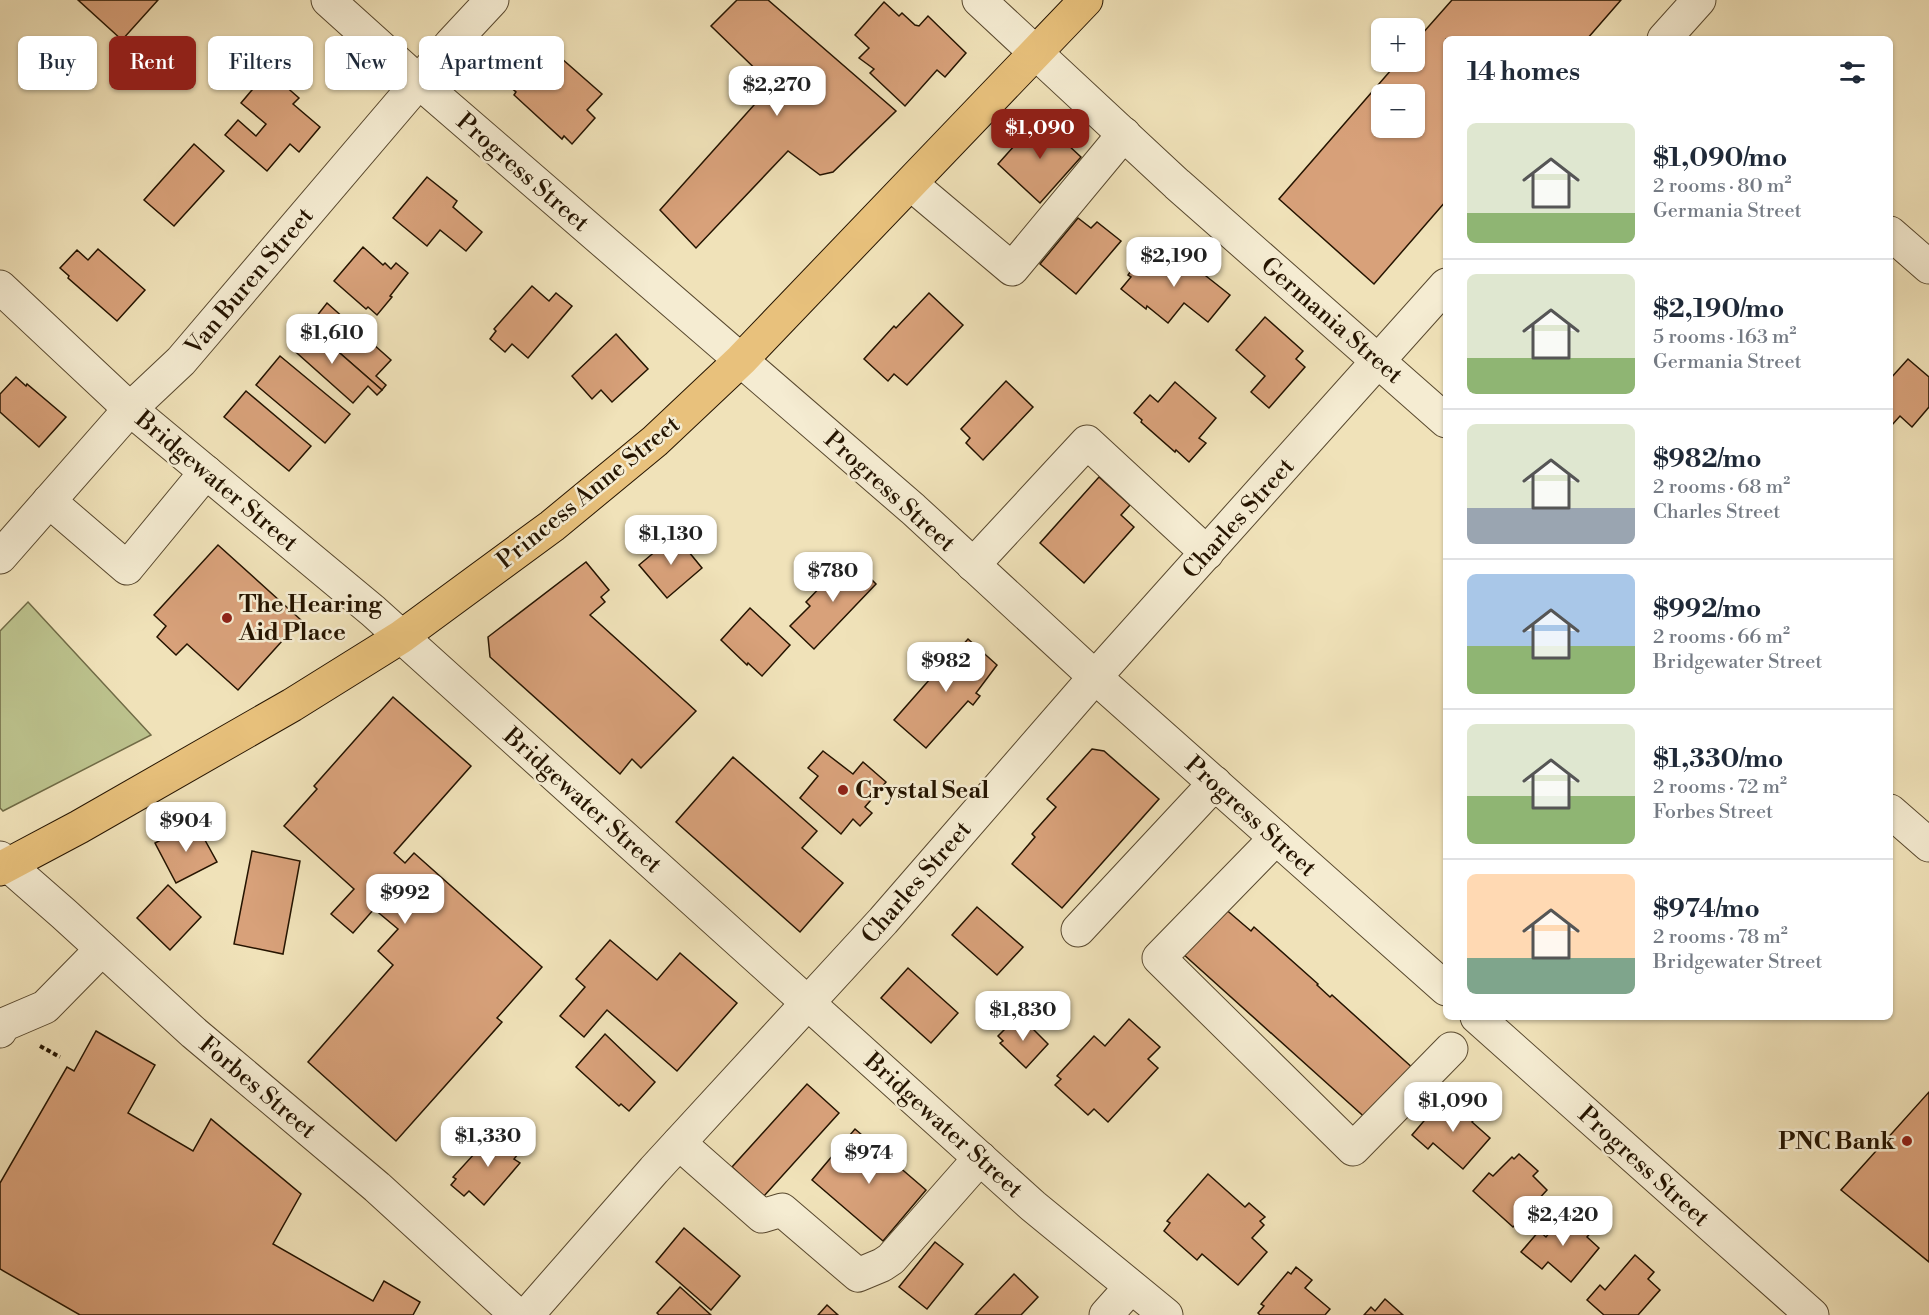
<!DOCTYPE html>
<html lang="en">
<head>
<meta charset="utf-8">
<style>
	body { margin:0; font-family:"Libre Bodoni",serif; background:#f6f6f7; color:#1f2937; height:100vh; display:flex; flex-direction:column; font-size:22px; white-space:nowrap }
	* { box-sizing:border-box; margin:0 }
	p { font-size:20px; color:#747a83 }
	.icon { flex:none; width:33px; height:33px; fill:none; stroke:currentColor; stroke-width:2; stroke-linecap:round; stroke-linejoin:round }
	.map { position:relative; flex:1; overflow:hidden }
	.sheet { position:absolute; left:1443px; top:36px; width:450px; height:984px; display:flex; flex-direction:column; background:#fff; border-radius:9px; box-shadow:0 2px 4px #0004 }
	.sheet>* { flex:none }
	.banner { position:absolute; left:18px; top:36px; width:570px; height:54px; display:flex; gap:12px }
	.fabs { position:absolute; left:1371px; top:18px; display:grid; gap:12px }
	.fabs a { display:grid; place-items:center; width:54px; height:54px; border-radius:9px; background:#fff; box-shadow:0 2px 4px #0004; font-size:30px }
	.price { position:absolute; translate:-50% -51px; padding:0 14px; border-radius:12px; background:#fff; color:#222; font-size:20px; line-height:39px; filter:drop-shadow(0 2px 3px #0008) }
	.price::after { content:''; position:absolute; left:50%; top:36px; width:18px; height:14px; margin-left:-9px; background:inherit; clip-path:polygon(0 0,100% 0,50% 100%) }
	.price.current { background:#8f2418; color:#fff }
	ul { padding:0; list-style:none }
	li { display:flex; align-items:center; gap:18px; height:150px; padding:0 24px }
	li+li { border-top:2px solid #e0e1e3 }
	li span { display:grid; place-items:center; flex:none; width:168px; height:120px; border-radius:9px; color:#555 }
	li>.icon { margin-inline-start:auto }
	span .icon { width:72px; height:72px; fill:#fffc; stroke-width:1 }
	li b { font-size:26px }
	h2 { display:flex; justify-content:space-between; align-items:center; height:72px; padding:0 24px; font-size:26px }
	.tag { padding:0 21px; border-radius:9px; background:#fff; box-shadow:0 2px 4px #0004; font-size:21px; line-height:54px }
	.tag.current { background:#8f2418; color:#fff }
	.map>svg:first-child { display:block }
</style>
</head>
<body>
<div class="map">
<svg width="1929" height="1315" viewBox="0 0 1929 1315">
	<rect width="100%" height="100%" fill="#f0e2b9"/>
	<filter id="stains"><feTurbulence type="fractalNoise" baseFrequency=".00333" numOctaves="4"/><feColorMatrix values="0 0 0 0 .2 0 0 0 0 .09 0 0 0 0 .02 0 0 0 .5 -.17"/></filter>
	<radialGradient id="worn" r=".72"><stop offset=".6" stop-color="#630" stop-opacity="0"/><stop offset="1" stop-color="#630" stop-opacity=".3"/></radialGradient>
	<!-- green -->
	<polygon fill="#bcc28d" stroke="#706b46" stroke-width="1.5" points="28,602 151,735 3,811 0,808 0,631"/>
	<!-- building -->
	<g fill="#d8a17a" stroke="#251400" stroke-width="1.5" fill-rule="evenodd">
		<polygon points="78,0 158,0 122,40"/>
		<polygon points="737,0 768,0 896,111 833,172 820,175 788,151 696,248 660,210 772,85 711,26"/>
		<path d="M1452,0H1621L1587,39H1446V201L1374,284L1279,199L1398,62H1414V43ZM1382,94H1414V128H1382Z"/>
		<polygon points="884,2 899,16 902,13 915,25 919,26 928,16 966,53 945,77 937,70 905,106 870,73 874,69 859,58 869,48 855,35"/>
		<polygon points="541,46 550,54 553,51 602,94 587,110 595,118 572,144 564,136 562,139 514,95 516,92 508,85"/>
		<polygon points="268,71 299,98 293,104 320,127 299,152 290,144 267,171 225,135 238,120 256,136 266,124 241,103"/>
		<polygon points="1039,118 1081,157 1040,203 998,164"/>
		<polygon points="194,144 224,171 174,226 144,200"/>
		<polygon points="427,177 457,201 453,207 482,232 466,251 440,230 427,246 393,218"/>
		<polygon points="1078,218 1091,228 1097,222 1121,241 1076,294 1040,264"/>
		<polygon points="363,247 383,265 385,263 391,269 396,263 408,273 390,296 392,297 377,315 368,307 366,309 334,281"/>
		<polygon points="98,249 145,290 117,321 68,278 69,276 60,268 77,250 88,260"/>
		<polygon points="1153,252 1173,268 1182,257 1230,295 1208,322 1184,303 1168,323 1147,306 1146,309 1121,289 1131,277 1128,275 1141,257 1146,261"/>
		<polygon points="532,286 549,301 556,293 572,306 528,358 512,344 505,352 490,339 496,331 494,329"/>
		<polygon points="929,293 963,325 907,385 894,374 888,381 864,359 894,326 896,328"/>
		<polygon points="327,303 391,360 376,376 386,385 382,390 309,326"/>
		<polygon points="1265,317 1303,351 1296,359 1305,367 1269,408 1251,392 1265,376 1236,350"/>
		<polygon points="309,326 382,390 377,395 368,386 353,403 289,346"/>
		<polygon points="616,334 648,369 612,402 601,390 592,399 572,376"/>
		<polygon points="280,356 350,414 325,443 256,385"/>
		<polygon points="1908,359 1929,377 1929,407 1912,427 1900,416 1892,425 1890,423 1890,379"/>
		<polygon points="16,377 26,386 27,384 66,417 39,447 0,412 0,394"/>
		<polygon points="1006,381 1033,407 983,460 966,443 970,438 961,429"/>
		<polygon points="1175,382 1216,418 1199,438 1206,443 1189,462 1176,450 1175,452 1141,422 1142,420 1134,413 1150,395 1158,402"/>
		<polygon points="246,391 311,446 289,471 224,417"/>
		<polygon points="1099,477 1130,505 1121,515 1134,527 1084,583 1040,543"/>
		<polygon points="675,535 702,568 667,598 639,565"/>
		<polygon points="218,545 301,620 238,690 187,644 176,655 157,637 166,626 154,615"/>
		<polygon points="849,557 876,584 814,649 790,626 810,606 806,602"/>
		<polygon points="586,562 609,590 601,597 605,602 590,615 696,711 641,768 632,759 620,774 490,657 488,637"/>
		<polygon points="750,608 790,645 762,676 748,663 747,665 721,640"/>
		<polygon points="968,639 997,665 976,693 980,696 973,705 968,701 926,748 894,720 959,646 960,648"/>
		<polygon points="393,697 471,766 394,853 405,863 414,853 542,967 497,1018 502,1022 396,1141 308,1062 393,965 378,951 398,929 374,909 353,933 331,914 354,889 284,826 317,789 314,786"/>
		<polygon points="1092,749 1104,751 1159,799 1062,908 1012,864 1035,837 1032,834 1056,807 1047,799"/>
		<polygon points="823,751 853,774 863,762 886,782 865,807 872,813 860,826 853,819 841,834 800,798 818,776 808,768"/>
		<polygon points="733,757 817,831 802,848 843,883 800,932 676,822"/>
		<polygon points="195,822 217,862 176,883 155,843"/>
		<polygon points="252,851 300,861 283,954 234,944"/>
		<polygon points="168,885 201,917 170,950 137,918"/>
		<polygon points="977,907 1023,947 997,975 952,935"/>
		<polygon points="1223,907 1251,931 1254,927 1318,984 1317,985 1330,997 1332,995 1415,1070 1370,1122 1182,953"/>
		<polygon points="610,940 657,980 680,953 737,1003 677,1071 607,1010 584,1037 560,1016 585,987 576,979"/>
		<polygon points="908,968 958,1013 931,1043 881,998"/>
		<polygon points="1023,1019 1048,1044 1026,1068 1000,1043 1003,1041 998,1036 1012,1022 1016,1026"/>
		<polygon points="1129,1019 1160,1047 1148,1059 1158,1068 1108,1122 1094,1109 1088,1115 1055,1085 1061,1079 1057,1076 1094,1036 1105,1046"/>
		<polygon points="96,1031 155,1065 128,1113 193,1151 211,1119 301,1194 273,1244 373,1301 384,1281 420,1302 413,1315 80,1315 0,1269 0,1183 67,1067 74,1071"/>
		<polygon points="605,1034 655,1082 629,1111 621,1104 619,1106 576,1067"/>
		<polygon points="807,1084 839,1113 764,1196 732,1167"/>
		<polygon points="1929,1092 1929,1262 1841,1190"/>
		<polygon points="1459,1098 1478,1115 1472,1122 1490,1138 1463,1169 1433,1143 1428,1149 1412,1135 1429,1115 1433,1119 1450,1101 1453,1105"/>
		<polygon points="498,1128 522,1149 514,1159 520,1163 484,1205 469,1191 464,1196 451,1185 456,1179 453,1177"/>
		<polygon points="855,1129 926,1190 883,1241 812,1180"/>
		<polygon points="1519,1154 1538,1171 1533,1176 1547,1190 1513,1227 1473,1191 1489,1173 1493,1176 1512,1157 1514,1159"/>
		<polygon points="1208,1174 1245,1207 1249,1203 1265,1217 1260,1221 1264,1225 1252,1238 1267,1252 1238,1285 1202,1254 1197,1260 1164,1231 1170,1223 1167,1221"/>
		<polygon points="1569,1209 1593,1230 1587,1237 1599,1248 1571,1282 1548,1262 1542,1269 1521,1252 1539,1231 1546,1237"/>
		<polygon points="684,1228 740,1276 711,1310 656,1262"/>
		<polygon points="935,1242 963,1264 927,1309 899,1287"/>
		<polygon points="1635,1255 1654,1272 1648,1279 1660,1290 1638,1315 1604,1315 1587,1300 1600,1285 1605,1290"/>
		<polygon points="1296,1267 1312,1280 1305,1288 1330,1309 1325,1315 1260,1315 1258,1313 1264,1306 1261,1304 1288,1272 1291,1274"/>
		<polygon points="1014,1274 1038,1297 1021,1315 975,1315"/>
		<polygon points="680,1287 711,1315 659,1315 657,1313"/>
		<polygon points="1385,1299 1403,1315 1364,1315 1371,1307 1375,1311"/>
		<polygon points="827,1305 838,1315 818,1315"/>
	</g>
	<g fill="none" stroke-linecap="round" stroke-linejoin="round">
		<defs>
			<g id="minor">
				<polyline points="328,0 419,82 913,509 1095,677 1446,989"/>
				<polyline points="979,0 1177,184 1446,421"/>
				<polyline points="1664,39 1699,0"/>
				<polyline points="911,184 1012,269 1124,134"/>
				<polyline points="1890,233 1929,267"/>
				<polyline points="0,287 130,409 373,611 1033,1206 1166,1315"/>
				<polyline points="49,501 127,568 206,472"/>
				<polyline points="0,557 130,409 181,361 451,44 492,0"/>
				<polyline points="973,565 1087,442 1207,553"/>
				<polyline points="1890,811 1929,845"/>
				<polyline points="1276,838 1159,958 1353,1149 1451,1049"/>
				<polyline points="0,858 64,914 194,1033 377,1187 517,1315"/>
				<polyline points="1078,930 1215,783"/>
				<polyline points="1477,1017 1812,1315"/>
				<polyline points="0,1031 3,1025 45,1007 102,949"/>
				<polyline points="679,1143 762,1216 782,1210 858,1275 882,1265 891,1259 980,1158"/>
				<polyline points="527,1315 654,1170 883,921 1095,677 1446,285"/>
				<polyline points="1106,1315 1131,1287"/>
			</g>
			<polyline id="major" points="0,869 79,827 292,705 401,637 552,526 655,441 741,360 1086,0"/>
		</defs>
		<!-- minor casing -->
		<use href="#minor" stroke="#58482e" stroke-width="35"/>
		<!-- major casing -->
		<use href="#major" stroke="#251400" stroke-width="35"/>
		<!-- path -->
		<polyline stroke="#251400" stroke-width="4" stroke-dasharray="4.5 3" stroke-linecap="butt" points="40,1046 60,1057"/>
		<!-- minor -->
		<use href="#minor" stroke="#f5ecd2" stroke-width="33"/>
		<!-- major -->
		<use href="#major" stroke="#e8c17c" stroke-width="33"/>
	</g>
	<!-- markers -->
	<g fill="#8f2418" stroke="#f5ecd2" stroke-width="2">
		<circle cx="227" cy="618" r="6"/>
		<circle cx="843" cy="790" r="6"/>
		<circle cx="1907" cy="1141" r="6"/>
	</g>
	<g text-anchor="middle" stroke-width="5" stroke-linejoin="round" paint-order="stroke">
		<!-- street labels -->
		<g font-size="24" fill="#251400" stroke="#f5ecd2">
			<text transform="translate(523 172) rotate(41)" y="8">Progress Street</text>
			<text transform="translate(249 281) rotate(-50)" y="8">Van Buren Street</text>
			<text transform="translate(1332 320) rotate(41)" y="8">Germania Street</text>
			<text transform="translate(217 481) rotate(40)" y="8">Bridgewater Street</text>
			<text transform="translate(890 491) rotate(42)" y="8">Progress Street</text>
			<text transform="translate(588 492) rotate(-39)" y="8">Princess Anne Street</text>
			<text transform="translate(1238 518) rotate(-48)" y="8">Charles Street</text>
			<text transform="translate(583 800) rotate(42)" y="8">Bridgewater Street</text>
			<text transform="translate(1251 816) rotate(42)" y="8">Progress Street</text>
			<text transform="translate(916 882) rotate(-49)" y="8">Charles Street</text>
			<text transform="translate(258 1087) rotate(40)" y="8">Forbes Street</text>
			<text transform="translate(944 1125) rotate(42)" y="8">Bridgewater Street</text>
			<text transform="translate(1644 1166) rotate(42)" y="8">Progress Street</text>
		</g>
		<!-- poi labels -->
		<g font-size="24" font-weight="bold" fill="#251400" stroke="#f5ecd2" text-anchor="start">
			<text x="239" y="612">The Hearing<tspan x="239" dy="28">Aid Place</tspan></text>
			<text x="855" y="798">Crystal Seal</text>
			<text x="1895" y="1149" text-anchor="end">PNC Bank</text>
		</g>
	</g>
	<rect width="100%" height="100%" filter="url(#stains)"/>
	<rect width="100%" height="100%" fill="url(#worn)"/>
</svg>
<div class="fabs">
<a>+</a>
<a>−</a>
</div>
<b class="price" style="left:777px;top:117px">$2,270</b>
<b class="price current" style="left:1040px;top:160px">$1,090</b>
<b class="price" style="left:1174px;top:288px">$2,190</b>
<b class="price" style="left:332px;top:365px">$1,610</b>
<b class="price" style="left:671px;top:566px">$1,130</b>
<b class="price" style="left:833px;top:603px">$780</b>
<b class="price" style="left:946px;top:693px">$982</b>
<b class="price" style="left:186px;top:853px">$904</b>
<b class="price" style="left:405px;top:925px">$992</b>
<b class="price" style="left:1023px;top:1042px">$1,830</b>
<b class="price" style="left:1453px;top:1133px">$1,090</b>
<b class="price" style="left:488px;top:1168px">$1,330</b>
<b class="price" style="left:869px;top:1185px">$974</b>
<b class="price" style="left:1563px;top:1247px">$2,420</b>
<div class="banner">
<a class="tag">Buy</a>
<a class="tag current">Rent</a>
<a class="tag">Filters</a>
<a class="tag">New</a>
<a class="tag">Apartment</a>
</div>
<section class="sheet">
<h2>14 homes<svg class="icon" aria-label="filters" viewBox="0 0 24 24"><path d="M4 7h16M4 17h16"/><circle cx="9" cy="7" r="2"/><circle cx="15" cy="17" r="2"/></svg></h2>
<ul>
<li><span style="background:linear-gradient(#dfe7d0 75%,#8fb573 0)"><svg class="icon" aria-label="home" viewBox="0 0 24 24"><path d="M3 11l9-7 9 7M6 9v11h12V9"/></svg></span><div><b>$1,090/mo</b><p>2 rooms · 80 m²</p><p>Germania Street</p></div></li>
<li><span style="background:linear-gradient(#dfe7d0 70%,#8fb573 0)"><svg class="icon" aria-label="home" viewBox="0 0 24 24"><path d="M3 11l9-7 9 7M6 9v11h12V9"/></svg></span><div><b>$2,190/mo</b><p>5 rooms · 163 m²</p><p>Germania Street</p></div></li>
<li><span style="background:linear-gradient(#dfe7d0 70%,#9aa5b1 0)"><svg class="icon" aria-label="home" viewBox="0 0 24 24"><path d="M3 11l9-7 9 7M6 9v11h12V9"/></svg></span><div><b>$982/mo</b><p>2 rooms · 68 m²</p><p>Charles Street</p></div></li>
<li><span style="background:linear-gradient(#a9c7e8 60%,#8fb573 0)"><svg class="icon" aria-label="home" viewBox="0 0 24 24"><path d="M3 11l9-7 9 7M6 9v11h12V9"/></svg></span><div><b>$992/mo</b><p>2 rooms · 66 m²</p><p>Bridgewater Street</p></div></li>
<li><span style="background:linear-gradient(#dfe7d0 60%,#8fb573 0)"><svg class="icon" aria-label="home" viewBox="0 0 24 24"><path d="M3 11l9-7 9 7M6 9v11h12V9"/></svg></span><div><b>$1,330/mo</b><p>2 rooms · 72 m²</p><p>Forbes Street</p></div></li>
<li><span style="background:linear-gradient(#ffd9b3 70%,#7fa58c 0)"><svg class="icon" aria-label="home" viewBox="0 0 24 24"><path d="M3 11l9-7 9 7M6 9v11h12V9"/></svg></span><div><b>$974/mo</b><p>2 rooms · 78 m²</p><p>Bridgewater Street</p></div></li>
</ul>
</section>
</div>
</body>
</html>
